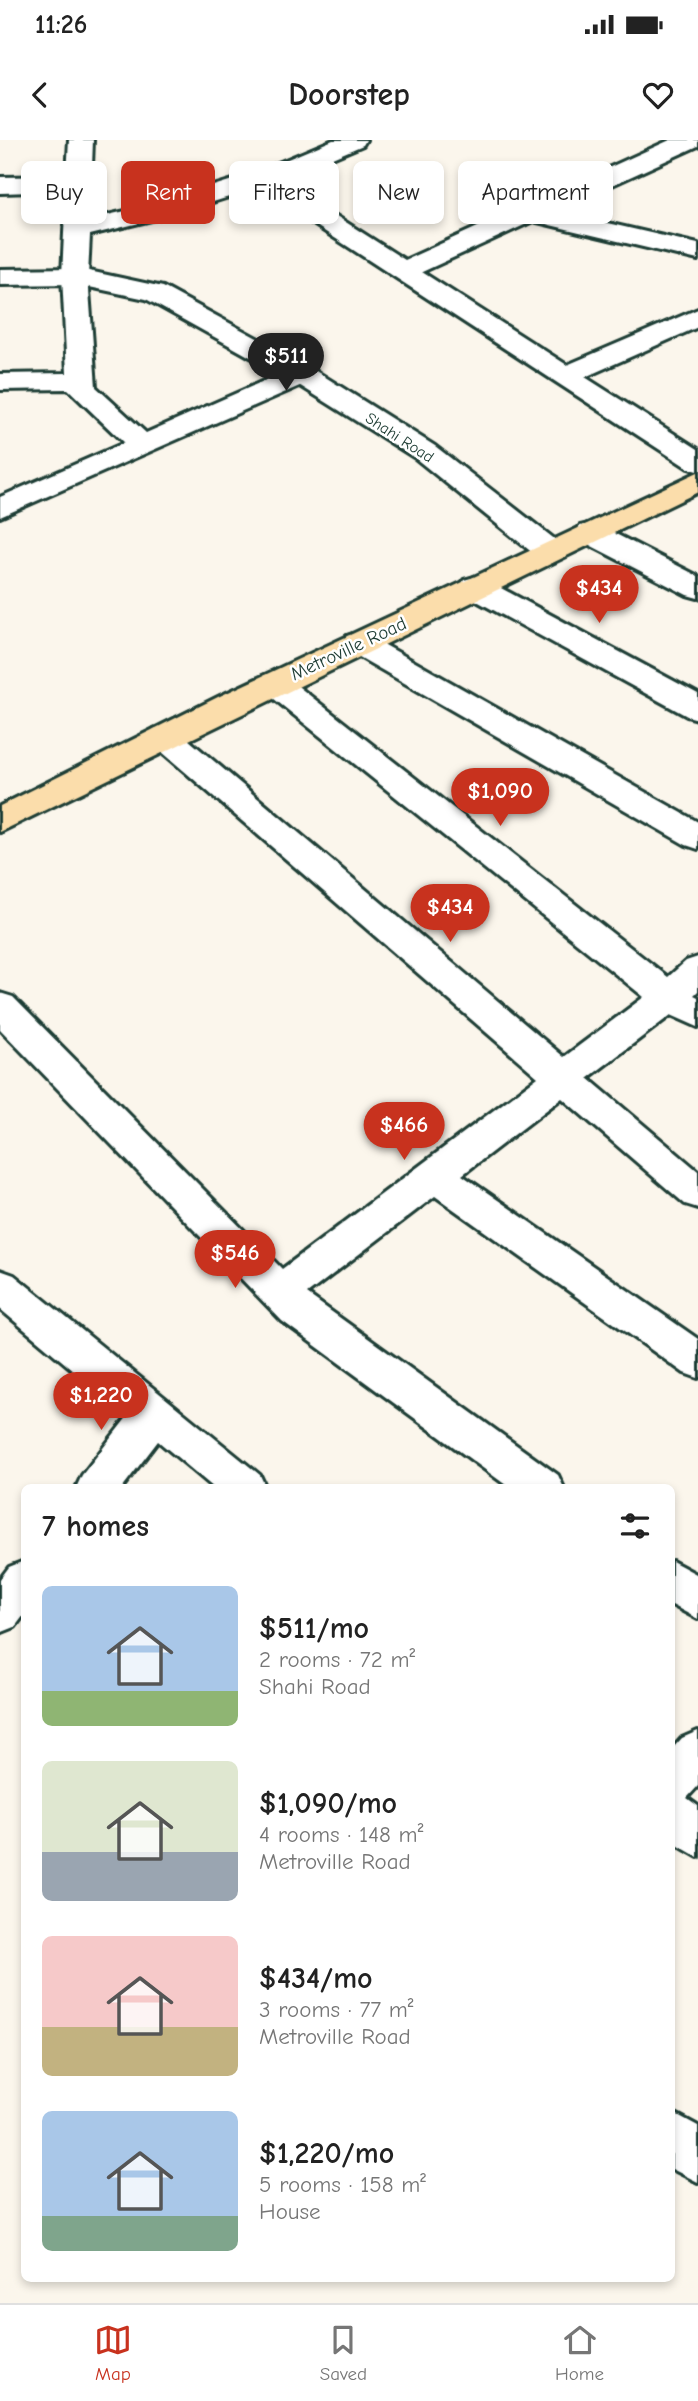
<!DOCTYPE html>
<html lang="en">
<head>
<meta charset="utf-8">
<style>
	body { margin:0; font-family:"Comic Neue",sans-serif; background:#f6f6f6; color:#222; height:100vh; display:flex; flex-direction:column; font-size:26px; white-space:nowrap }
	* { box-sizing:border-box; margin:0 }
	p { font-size:23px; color:#767676 }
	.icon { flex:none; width:38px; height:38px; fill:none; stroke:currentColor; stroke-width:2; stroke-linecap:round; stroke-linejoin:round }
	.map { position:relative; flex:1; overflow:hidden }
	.details { position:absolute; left:21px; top:1344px; width:654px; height:798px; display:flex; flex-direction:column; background:#fff; border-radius:10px; box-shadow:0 4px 10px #0003 }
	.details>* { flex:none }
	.top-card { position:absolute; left:21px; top:21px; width:656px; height:63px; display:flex; gap:14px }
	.price { position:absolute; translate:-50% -60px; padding:0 16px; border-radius:24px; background:#c8321e; color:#fff; font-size:23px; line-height:46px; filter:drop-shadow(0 2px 4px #0008) }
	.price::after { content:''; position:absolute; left:50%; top:42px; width:21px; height:16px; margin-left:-10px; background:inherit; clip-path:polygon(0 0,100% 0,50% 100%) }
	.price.selected { background:#222; color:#fff }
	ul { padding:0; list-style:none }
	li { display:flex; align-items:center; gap:21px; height:175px; padding:0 21px }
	li span { display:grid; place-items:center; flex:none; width:196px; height:140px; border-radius:10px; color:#555 }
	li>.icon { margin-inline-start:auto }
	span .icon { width:84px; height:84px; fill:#fffc; stroke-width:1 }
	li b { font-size:30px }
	h2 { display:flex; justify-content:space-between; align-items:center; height:84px; padding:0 21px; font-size:30px }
	.chip { padding:0 24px; border-radius:10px; background:#fff; box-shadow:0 4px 10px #0003; font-size:24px; line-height:63px }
	.chip.selected { background:#c8321e; color:#fff }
	.status { display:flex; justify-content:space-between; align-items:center; height:49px; padding:0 35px; background:#fff; direction:ltr }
	.status svg { height:19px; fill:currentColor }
	header { display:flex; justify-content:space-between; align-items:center; height:91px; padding:0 21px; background:#fff; font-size:32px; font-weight:700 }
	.tabs { display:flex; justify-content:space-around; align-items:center; height:98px; border-top:2px solid #e0e0e0; background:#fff; font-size:19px; color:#767676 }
	.tabs a { display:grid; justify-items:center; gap:4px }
	.tabs .selected { color:#c8321e }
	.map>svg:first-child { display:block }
</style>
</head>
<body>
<div class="status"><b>11:26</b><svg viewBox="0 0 49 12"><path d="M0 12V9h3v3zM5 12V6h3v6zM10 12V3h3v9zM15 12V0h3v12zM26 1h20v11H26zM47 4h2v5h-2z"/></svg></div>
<header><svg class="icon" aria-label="back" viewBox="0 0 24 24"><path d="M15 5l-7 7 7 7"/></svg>Doorstep<svg class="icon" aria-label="heart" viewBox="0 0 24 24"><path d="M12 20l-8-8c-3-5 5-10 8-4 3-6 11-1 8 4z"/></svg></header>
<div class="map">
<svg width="698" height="2163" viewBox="0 0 698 2163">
	<rect width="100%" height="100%" fill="#fbf6ec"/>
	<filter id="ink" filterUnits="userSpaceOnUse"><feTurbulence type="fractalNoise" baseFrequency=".0143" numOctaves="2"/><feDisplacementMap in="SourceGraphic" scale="14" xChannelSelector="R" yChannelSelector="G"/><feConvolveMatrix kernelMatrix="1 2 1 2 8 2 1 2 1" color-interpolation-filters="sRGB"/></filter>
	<g filter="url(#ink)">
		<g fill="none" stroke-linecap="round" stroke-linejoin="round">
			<defs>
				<g id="street">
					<polygon points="69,0 93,0 90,79 152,65 252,34 333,0 366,0 363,5 280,40 405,120 670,0 698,0 698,6 555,71 698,104 698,120 533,81 422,132 567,225 698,169 698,187 585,237 698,309 698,331 688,328 258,48 168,76 90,95 88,136 96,247 146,293 291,229 301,227 311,229 315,235 311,241 0,377 0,357 124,303 68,249 0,250 0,234 67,233 62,136 66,51 0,53 0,37 67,36"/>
					<polygon points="590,384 600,386 698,436 698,458 687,455 580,400 575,393 580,386"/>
					<polygon points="475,437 486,440 698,554 698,579 687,576 464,454 460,447 464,440"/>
					<polygon points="358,493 369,496 698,682 698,709 686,705 347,510 342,503 347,496"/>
					<polygon points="274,533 285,536 668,837 686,821 698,817 698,851 694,855 698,857 698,887 671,875 588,938 698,1031 698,1068 685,1064 562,958 462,1035 698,1199 698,1238 684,1233 435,1056 307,1154 558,1335 564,1348 510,1348 282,1181 0,889 0,853 13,857 282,1129 538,937 154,605 149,597 154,589 165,586 176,589 564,917 644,857 263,550 258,543 263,536"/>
					<polygon points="0,1130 14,1135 260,1335 266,1348 214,1348 158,1301 122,1348 76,1348 82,1335 128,1276 0,1169"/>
					<polygon points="24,1421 24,1475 15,1487 0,1493 0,1439 9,1427"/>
					<polygon points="672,1421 698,1435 698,1479 672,1465"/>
					<polygon points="698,1591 698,1646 687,1658 698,1666 698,1717 672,1702 672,1609 682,1598"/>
					<polygon points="672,1972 698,1986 698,2042 672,2029"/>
				</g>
				<polygon id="secondary" points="75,128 163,147 303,223 435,306 561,404 565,411 561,418 550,420 539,418 415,318 283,235 146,159 75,144 0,145 0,129"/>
				<polygon id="primary" points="698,332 698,352 0,692 0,666 220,556"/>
			</defs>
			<!-- street casing -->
			<use href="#street" stroke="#1f3d34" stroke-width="6"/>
			<!-- secondary casing -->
			<use href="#secondary" stroke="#1f3d34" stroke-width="6"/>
			<!-- primary casing -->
			<use href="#primary" stroke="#1f3d34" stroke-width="6"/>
			<!-- street -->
			<use href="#street" fill="#fff" fill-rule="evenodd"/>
			<!-- secondary -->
			<use href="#secondary" fill="#fff" fill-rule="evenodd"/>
			<!-- primary -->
			<use href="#primary" fill="#fbddab" fill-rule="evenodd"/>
		</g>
	</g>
	<g text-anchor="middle" stroke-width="5" stroke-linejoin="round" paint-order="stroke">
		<!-- far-street labels -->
		<g font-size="16" fill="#1f3d34" stroke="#fff">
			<text transform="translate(400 297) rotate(33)" y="6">Shahi Road</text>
		</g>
		<!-- street labels -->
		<g font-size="19" fill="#1f3d34" stroke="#fff">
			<text transform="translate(348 508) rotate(-25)" y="7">Metroville Road</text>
		</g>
	</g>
</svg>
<b class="price selected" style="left:286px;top:253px">$511</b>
<b class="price" style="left:599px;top:485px">$434</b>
<b class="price" style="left:500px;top:688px">$1,090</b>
<b class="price" style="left:450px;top:804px">$434</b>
<b class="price" style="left:404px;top:1022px">$466</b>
<b class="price" style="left:235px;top:1150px">$546</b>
<b class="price" style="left:101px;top:1292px">$1,220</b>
<div class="top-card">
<a class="chip">Buy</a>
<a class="chip selected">Rent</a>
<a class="chip">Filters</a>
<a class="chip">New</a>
<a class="chip">Apartment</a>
</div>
<section class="details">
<h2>7 homes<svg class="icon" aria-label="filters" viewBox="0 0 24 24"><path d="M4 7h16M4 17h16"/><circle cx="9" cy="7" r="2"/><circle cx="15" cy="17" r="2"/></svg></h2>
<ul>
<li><span style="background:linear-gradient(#a9c7e8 75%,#8fb573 0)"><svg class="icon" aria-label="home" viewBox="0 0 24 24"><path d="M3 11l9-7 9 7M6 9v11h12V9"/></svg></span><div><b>$511/mo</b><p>2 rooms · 72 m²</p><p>Shahi Road</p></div></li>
<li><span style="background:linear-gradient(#dfe7d0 65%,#9aa5b1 0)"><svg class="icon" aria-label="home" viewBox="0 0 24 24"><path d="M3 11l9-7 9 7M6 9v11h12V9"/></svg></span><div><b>$1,090/mo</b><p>4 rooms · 148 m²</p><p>Metroville Road</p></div></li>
<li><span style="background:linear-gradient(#f6c9c9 65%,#c2b280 0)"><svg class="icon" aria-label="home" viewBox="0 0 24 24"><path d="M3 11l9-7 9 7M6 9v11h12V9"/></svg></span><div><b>$434/mo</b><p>3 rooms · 77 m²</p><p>Metroville Road</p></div></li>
<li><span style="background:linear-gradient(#a9c7e8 75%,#7fa58c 0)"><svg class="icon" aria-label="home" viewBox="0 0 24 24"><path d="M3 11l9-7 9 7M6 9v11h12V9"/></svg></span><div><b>$1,220/mo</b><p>5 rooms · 158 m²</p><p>House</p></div></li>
</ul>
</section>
</div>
<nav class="tabs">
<a class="selected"><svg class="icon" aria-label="map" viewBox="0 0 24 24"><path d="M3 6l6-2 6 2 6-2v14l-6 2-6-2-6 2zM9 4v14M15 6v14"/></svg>Map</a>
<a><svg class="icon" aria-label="saved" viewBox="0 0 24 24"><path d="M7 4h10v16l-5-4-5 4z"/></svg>Saved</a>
<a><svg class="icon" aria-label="home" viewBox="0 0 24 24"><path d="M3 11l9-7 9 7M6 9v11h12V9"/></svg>Home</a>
</nav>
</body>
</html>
